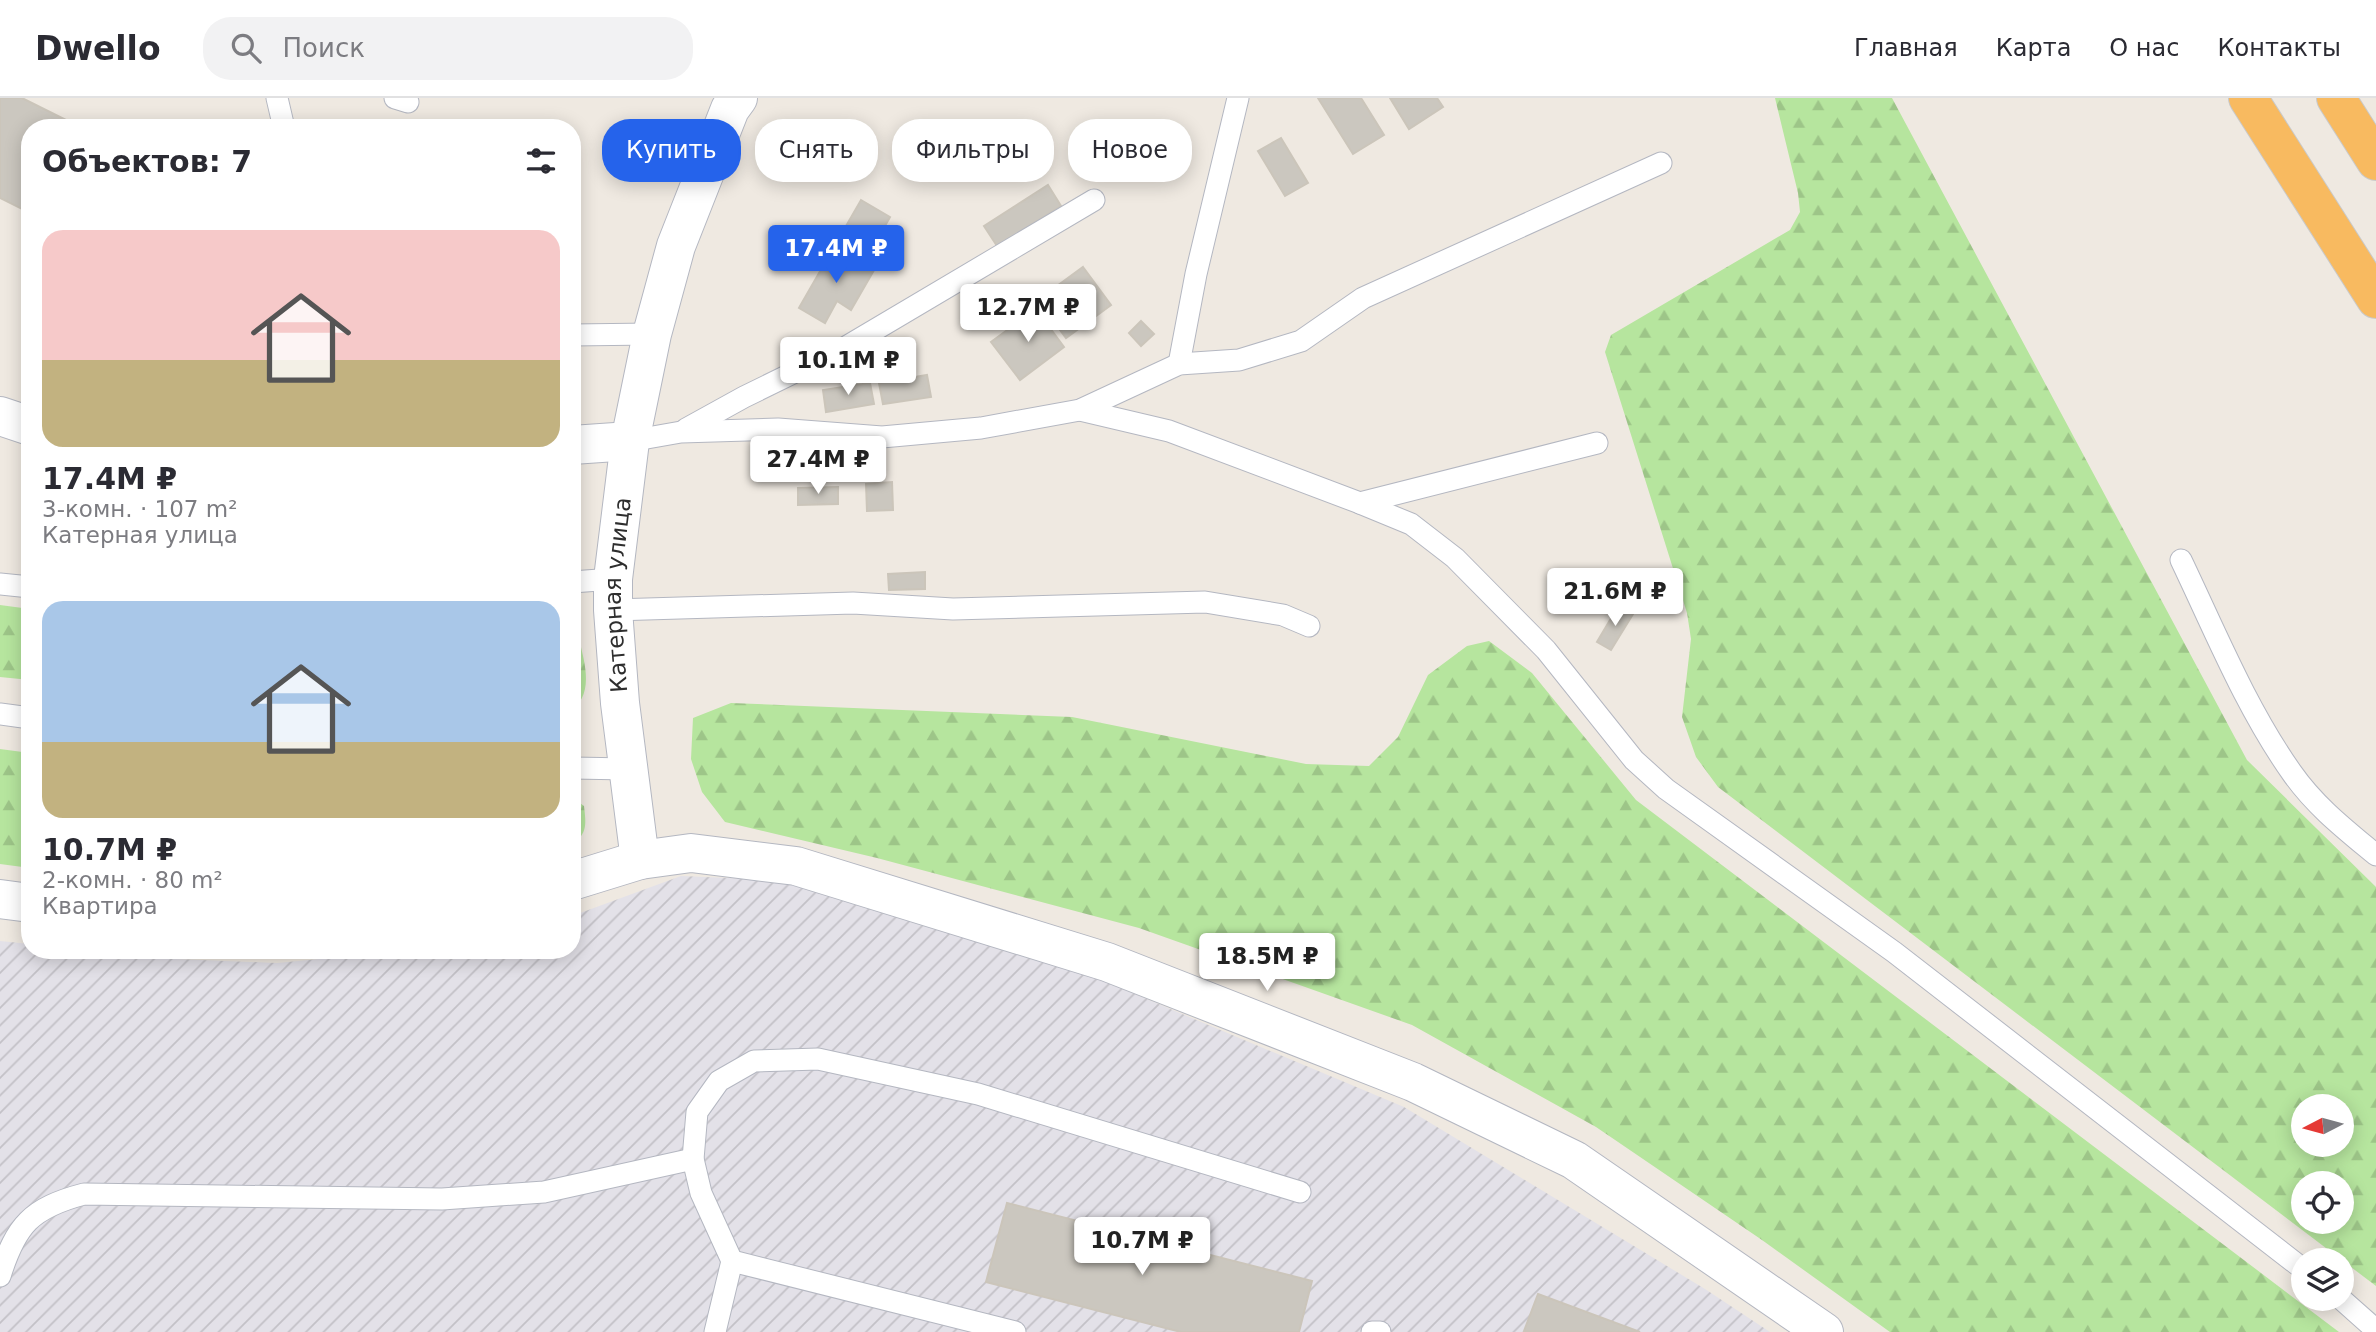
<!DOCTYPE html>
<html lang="ru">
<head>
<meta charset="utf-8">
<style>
	body { margin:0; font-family:"DejaVu Sans",sans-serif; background:#f2f2f3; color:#2b2b33; height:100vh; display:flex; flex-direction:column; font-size:26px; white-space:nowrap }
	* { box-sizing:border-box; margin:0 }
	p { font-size:23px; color:#7c7c81 }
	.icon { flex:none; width:38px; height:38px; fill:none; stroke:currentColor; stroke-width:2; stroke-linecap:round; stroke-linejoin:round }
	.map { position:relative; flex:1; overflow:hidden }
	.panel { position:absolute; left:21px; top:21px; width:560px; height:840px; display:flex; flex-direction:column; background:#fff; border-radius:28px; box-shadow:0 4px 18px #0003 }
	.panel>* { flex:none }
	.top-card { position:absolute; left:602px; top:21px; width:665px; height:63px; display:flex; gap:14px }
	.needle { width:46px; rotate:264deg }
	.buttons { position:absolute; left:2291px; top:996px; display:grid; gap:14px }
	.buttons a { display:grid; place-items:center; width:63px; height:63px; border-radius:50%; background:#fff; box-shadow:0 4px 18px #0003; font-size:35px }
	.price { position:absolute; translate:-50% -60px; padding:0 16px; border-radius:7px; background:#fff; color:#222; font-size:23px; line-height:46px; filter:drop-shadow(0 2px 4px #0008) }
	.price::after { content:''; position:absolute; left:50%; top:42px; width:21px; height:16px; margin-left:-10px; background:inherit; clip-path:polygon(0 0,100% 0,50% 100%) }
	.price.current { background:#2563eb; color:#fff }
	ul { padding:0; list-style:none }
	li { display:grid; align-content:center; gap:14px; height:371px; padding:0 21px }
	li span { display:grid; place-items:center; height:217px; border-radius:21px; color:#555 }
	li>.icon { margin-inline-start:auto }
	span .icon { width:126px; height:126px; fill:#fffc; stroke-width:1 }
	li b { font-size:30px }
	h2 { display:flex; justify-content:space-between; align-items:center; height:84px; padding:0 21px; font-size:30px }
	.chip { padding:0 24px; border-radius:28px; background:#fff; box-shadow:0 4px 18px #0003; font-size:24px; line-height:63px }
	.chip.current { background:#2563eb; color:#fff }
	header { display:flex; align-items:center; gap:42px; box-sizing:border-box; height:98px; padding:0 35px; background:#fff; border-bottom:2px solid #e1e1e2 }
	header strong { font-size:33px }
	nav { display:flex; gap:38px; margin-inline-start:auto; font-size:24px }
	.search { width:490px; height:63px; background:#f2f2f3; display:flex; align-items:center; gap:18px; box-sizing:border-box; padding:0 24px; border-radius:28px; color:#7c7c81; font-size:26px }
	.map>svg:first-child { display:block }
</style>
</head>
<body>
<header>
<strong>Dwello</strong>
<div class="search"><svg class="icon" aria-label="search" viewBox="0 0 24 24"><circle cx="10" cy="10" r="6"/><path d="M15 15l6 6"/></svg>Поиск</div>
<nav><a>Главная</a><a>Карта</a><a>О нас</a><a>Контакты</a></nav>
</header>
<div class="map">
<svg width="2376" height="1234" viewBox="0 0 2376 1234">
	<defs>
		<pattern id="industrial-furrows" width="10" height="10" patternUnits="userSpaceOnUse" patternTransform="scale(1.75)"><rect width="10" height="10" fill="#e3e1e8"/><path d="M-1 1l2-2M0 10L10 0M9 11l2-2" fill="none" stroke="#c3c1c7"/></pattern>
		<pattern id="forest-firs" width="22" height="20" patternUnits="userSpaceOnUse" patternTransform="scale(1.75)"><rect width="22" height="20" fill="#b6e59e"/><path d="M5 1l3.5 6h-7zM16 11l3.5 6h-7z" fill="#9dc588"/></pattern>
	</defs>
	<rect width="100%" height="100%" fill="#efe9e1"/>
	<!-- industrial -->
	<polygon fill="url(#industrial-furrows)" points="681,778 800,783 1106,884 1404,1009 1705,1191 1770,1234 0,1234 0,843 30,846 30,852 75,852 126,859 277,865 415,852 572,852 572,818"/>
	<!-- forest -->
	<g fill="url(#forest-firs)" fill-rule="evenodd">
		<path d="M1775,0H1892L2247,662L2376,789V1188L1718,689L1696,659L1682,619L1691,541L1687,515L1605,254L1611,237L1790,132L1800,114L1798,95ZM2303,1008H2342V1046H2303ZM2342,1085V1124H2303V1085Z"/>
		<polygon points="0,507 30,511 30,582 0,579"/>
		<path d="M572,532L578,535C583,562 596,592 572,613Z"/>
		<polygon points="1489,543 1532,575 1636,702 2339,1234 1890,1234 1762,1142 1596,1029 1412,927 1139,830 877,760 725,724 702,694 691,661 693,620 731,605 1072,619 1306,666 1369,668 1398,639 1428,577 1467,548"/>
		<polygon points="0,651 30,655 30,770 0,766"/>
		<path d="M572,699L584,708C586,726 588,735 572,747Z"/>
	</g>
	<!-- building -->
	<g fill="#cbc7bf" stroke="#cbc5ba" stroke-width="2">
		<polygon points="0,0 22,0 82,30 30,30 30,115 0,100"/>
		<polygon points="1318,0 1361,0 1384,37 1353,56"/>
		<polygon points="1390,0 1437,0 1443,9 1409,31"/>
		<polygon points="1281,40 1308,85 1285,98 1258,53"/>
		<polygon points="1048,87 1061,108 997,148 984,128"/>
		<polygon points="861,102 890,119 863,166 834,149"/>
		<polygon points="834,149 874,172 851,212 837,203 825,225 799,210"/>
		<polygon points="1083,169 1111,207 1066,240 1038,202"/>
		<polygon points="1036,211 1064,249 1020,282 991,244"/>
		<polygon points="1141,223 1154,236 1141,248 1129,235"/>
		<polygon points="927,277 931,299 883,306 879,285"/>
		<polygon points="870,285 874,306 826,314 823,292"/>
		<polygon points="892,384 893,412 867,413 866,386"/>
		<polygon points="838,389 838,406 798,407 798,390"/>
		<polygon points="925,474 925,491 889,492 888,476"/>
		<polygon points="1619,507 1633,516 1611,552 1597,544"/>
		<polygon points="1007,1105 1312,1183 1299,1234 1181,1234 986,1184"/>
		<polygon points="1538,1196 1640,1234 1524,1233"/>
	</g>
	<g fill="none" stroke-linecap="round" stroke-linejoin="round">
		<defs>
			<g id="service">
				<polyline points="277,0 284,30"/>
				<polyline points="395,0 408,4"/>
				<polyline points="572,237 652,236"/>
				<polyline points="1179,266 1196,176 1238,0"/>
				<polyline points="1080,312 1169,333 1360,405 1411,426 1455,460 1546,552 1634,662 1666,691 1894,854 2303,1171"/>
				<polyline points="686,331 744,299 846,249 1094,102"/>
				<polyline points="630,343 681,334 778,331 882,339 981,330 1080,312 1179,266 1239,262 1301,243 1363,200 1661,65"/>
				<polyline points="1360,405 1597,345"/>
				<path d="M2181,462C2215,533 2246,610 2292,675C2315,708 2346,732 2376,757"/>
				<polyline points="572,484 613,481"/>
				<polyline points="0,486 30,489"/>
				<polyline points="613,512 853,505 953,511 1205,504 1283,517 1309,528"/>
				<polyline points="0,616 30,620"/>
				<polyline points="572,670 629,671"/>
				<polyline points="732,1163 1015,1234"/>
				<path d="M0,1178C16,1127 31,1110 84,1096L442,1101L544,1094L693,1061"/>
				<polyline points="2340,1200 2376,1232"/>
				<polyline points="715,1234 732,1163 701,1095 693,1061 697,1014 719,983 754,963 818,961 978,996 1300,1094"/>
				<polyline points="1372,1234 1380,1234"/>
			</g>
			<g id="minor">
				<polyline points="0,318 30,328"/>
				<polyline points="572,347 630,343"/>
				<polyline points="640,762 691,755 796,768 1107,864 1413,984 1574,1062 1824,1234"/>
			</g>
			<g id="secondary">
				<path id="s1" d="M572,783L640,762L620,605L613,512V481L630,343L652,236L676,148L730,11L738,0"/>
				<polyline points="0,801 30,805"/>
			</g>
			<g id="trunk">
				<polyline points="2248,0 2376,201"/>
				<polyline points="2336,0 2376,63"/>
			</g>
		</defs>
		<!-- service casing -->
		<use href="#service" stroke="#b4b7c1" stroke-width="23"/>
		<!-- minor casing -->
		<use href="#minor" stroke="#b4b7c1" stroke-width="40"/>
		<!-- secondary casing -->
		<use href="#secondary" stroke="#b4b7c1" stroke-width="40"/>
		<!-- trunk casing -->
		<use href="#trunk" stroke="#c9c9c9" stroke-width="40"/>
		<!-- service -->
		<use href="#service" stroke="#fff" stroke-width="21"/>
		<!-- minor -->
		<use href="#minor" stroke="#fff" stroke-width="38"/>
		<!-- secondary -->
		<use href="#secondary" stroke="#fff" stroke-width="38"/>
		<!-- trunk -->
		<use href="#trunk" stroke="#f8ba60" stroke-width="38"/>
	</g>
	<g text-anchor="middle" stroke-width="5" stroke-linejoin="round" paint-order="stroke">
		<!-- street labels -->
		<g font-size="23" fill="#2e2e2e" stroke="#fff">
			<text dy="8" stroke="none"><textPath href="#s1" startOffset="338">Катерная улица</textPath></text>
		</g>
	</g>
</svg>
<div class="buttons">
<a><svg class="needle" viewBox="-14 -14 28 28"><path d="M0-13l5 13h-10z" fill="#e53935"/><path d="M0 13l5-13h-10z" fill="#7c7c81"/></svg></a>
<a><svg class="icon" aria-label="locate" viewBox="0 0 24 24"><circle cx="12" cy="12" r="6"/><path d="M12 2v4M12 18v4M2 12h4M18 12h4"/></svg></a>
<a><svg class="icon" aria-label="layers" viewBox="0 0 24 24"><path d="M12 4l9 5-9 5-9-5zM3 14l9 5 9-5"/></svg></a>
</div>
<b class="price current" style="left:836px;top:187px">17.4M ₽</b>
<b class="price" style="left:1028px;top:246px">12.7M ₽</b>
<b class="price" style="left:848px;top:299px">10.1M ₽</b>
<b class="price" style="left:818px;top:398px">27.4M ₽</b>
<b class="price" style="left:1615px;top:530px">21.6M ₽</b>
<b class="price" style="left:1267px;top:895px">18.5M ₽</b>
<b class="price" style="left:1142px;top:1179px">10.7M ₽</b>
<div class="top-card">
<a class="chip current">Купить</a>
<a class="chip">Снять</a>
<a class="chip">Фильтры</a>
<a class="chip">Новое</a>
</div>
<section class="panel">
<h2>Объектов: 7<svg class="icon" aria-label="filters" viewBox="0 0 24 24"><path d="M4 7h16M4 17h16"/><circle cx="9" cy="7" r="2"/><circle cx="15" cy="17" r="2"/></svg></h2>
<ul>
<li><span style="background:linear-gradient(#f6c9c9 60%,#c2b280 0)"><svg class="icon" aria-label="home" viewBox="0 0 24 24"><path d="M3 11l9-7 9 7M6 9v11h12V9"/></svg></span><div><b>17.4M ₽</b><p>3-комн. · 107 m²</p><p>Катерная улица</p></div></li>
<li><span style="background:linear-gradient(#a9c7e8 65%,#c2b280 0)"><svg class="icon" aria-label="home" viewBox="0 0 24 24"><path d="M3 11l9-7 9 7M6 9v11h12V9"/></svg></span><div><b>10.7M ₽</b><p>2-комн. · 80 m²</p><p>Квартира</p></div></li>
</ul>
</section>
</div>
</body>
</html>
